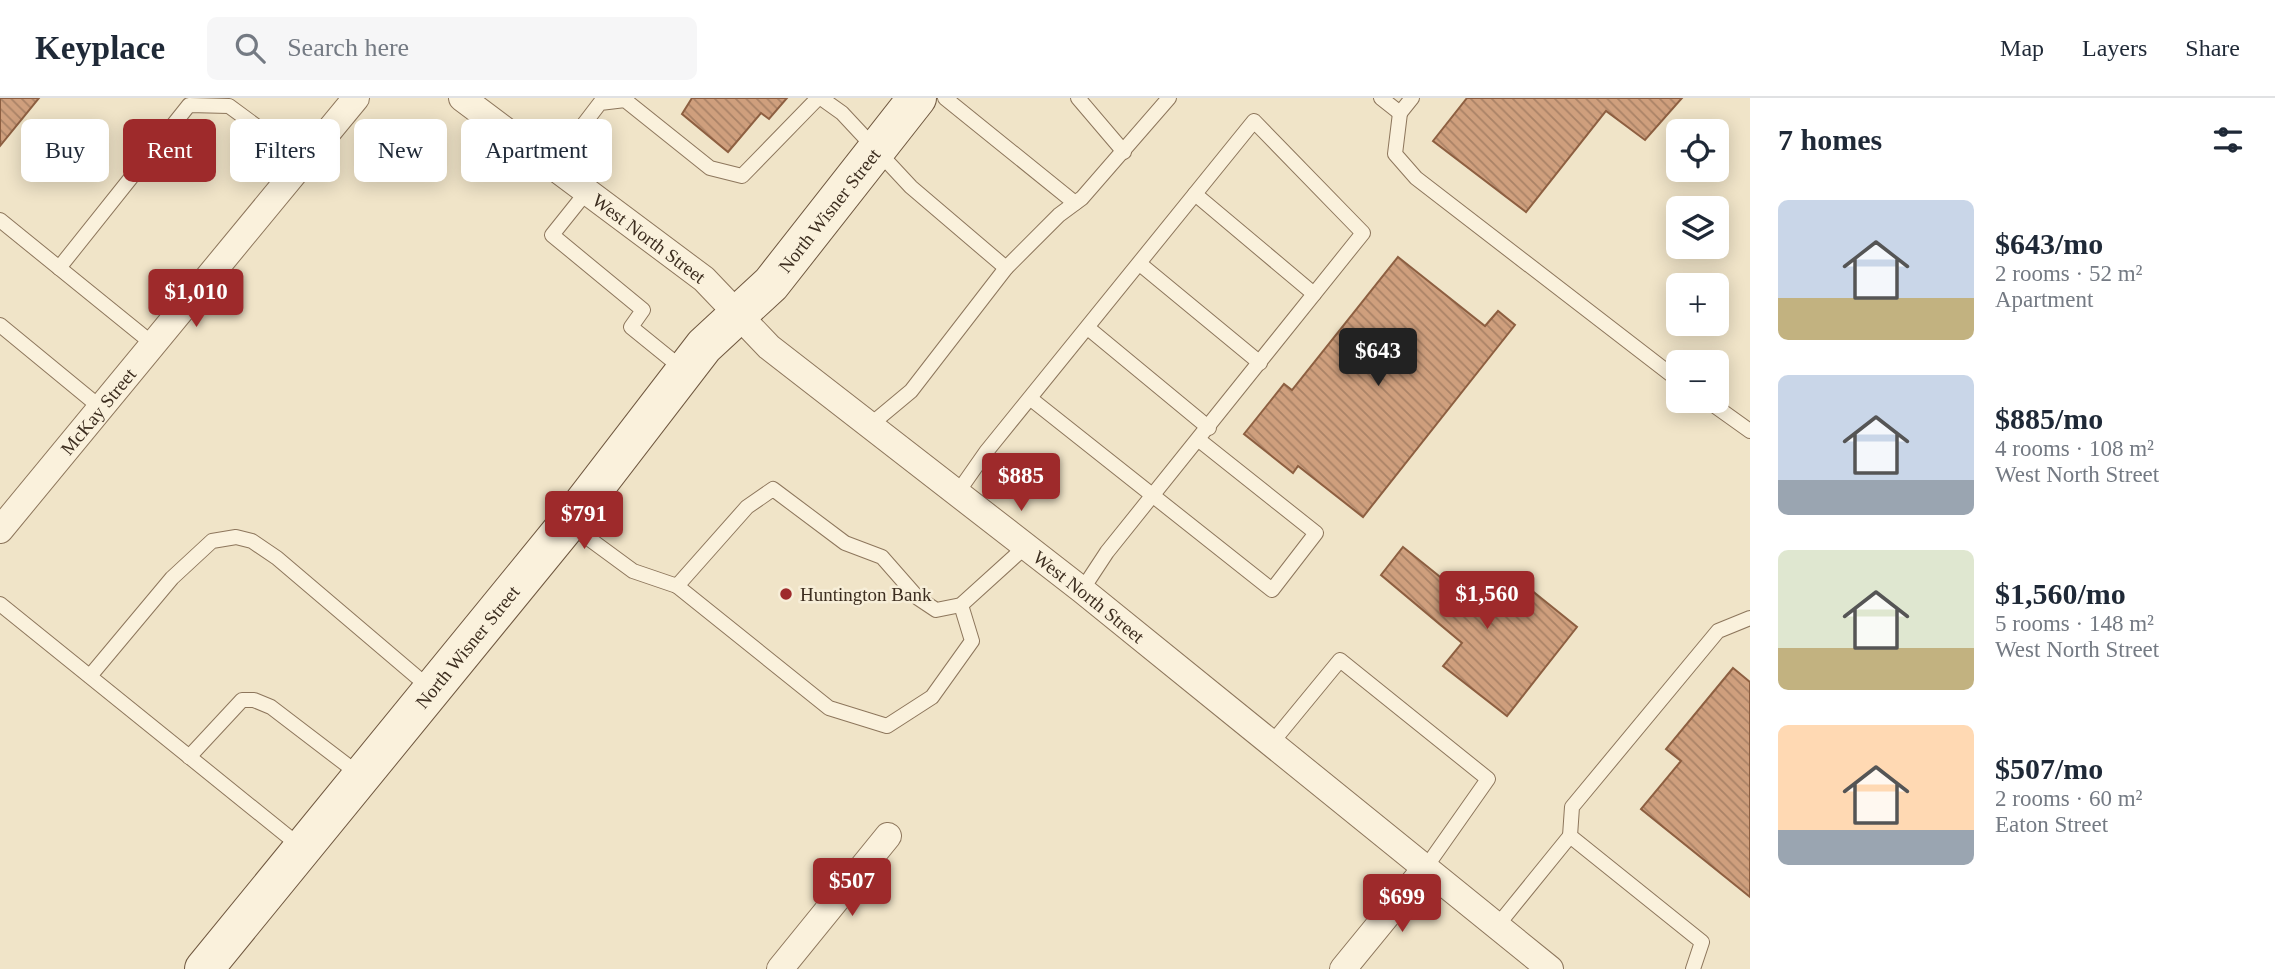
<!DOCTYPE html>
<html lang="en">
<head>
<meta charset="utf-8">
<style>
	body { margin:0; font-family:Georgia,serif; background:#f6f6f7; color:#1f2937; height:100vh; display:flex; flex-direction:column; font-size:26px; white-space:nowrap }
	* { box-sizing:border-box; margin:0 }
	p { font-size:23px; color:#747a83 }
	.icon { flex:none; width:38px; height:38px; fill:none; stroke:currentColor; stroke-width:2; stroke-linecap:round; stroke-linejoin:round }
	.map { position:relative; flex:1; overflow:hidden }
	.side { display:flex; flex-direction:column; background:#fff; width:525px }
	.side>* { flex:none }
	.hud { position:absolute; left:21px; top:21px; width:665px; height:63px; display:flex; gap:14px }
	.tools { position:absolute; left:1666px; top:21px; display:grid; gap:14px }
	.tools a { display:grid; place-items:center; width:63px; height:63px; border-radius:10px; background:#fff; box-shadow:0 4px 18px #0003; font-size:35px }
	.price { position:absolute; translate:-50% -60px; padding:0 16px; border-radius:7px; background:#9e2a2b; color:#fff; font-size:23px; line-height:46px; filter:drop-shadow(0 2px 4px #0008) }
	.price::after { content:''; position:absolute; left:50%; top:42px; width:21px; height:16px; margin-left:-10px; background:inherit; clip-path:polygon(0 0,100% 0,50% 100%) }
	.price.on { background:#222; color:#fff }
	ul { padding:0; list-style:none }
	li { display:flex; align-items:center; gap:21px; height:175px; padding:0 28px }
	li span { display:grid; place-items:center; flex:none; width:196px; height:140px; border-radius:10px; color:#555 }
	li>.icon { margin-inline-start:auto }
	span .icon { width:84px; height:84px; fill:#fffc; stroke-width:1 }
	li b { font-size:30px }
	h2 { display:flex; justify-content:space-between; align-items:center; height:84px; padding:0 28px; font-size:30px }
	.tag { padding:0 24px; border-radius:10px; background:#fff; box-shadow:0 4px 18px #0003; font-size:24px; line-height:63px }
	.tag.on { background:#9e2a2b; color:#fff }
	header { display:flex; align-items:center; gap:42px; box-sizing:border-box; height:98px; padding:0 35px; background:#fff; border-bottom:2px solid #e0e1e3 }
	header strong { font-size:33px }
	nav { display:flex; gap:38px; margin-inline-start:auto; font-size:24px }
	.search { width:490px; height:63px; background:#f6f6f7; display:flex; align-items:center; gap:18px; box-sizing:border-box; padding:0 24px; border-radius:10px; color:#747a83; font-size:26px }
	main { display:flex; flex:1; min-height:0 }
	.map>svg:first-child { display:block }
</style>
</head>
<body>
<header>
<strong>Keyplace</strong>
<div class="search"><svg class="icon" aria-label="search" viewBox="0 0 24 24"><circle cx="10" cy="10" r="6"/><path d="M15 15l6 6"/></svg>Search here</div>
<nav><a>Map</a><a>Layers</a><a>Share</a></nav>
</header>
<main>
<div class="map">
<svg width="1750" height="871" viewBox="0 0 1750 871">
	<defs>
		<pattern id="building-back-hatch" width="6" height="6" patternUnits="userSpaceOnUse" patternTransform="scale(1.75)"><rect width="6" height="6" fill="#cf9f7d"/><path d="M-1 5l2 2M0 0l6 6M5-1l2 2" fill="none" stroke="#a98266"/></pattern>
	</defs>
	<rect width="100%" height="100%" fill="#f0e4c8"/>
	<!-- building -->
	<g fill="url(#building-back-hatch)" stroke="#8d5f41" stroke-width="2">
		<polygon points="0,0 39,0 0,48"/>
		<polygon points="692,0 787,0 769,21 761,15 728,54 682,16"/>
		<polygon points="1467,0 1682,0 1645,42 1606,13 1526,114 1433,43"/>
		<polygon points="1398,159 1485,228 1498,213 1515,227 1363,419 1298,368 1293,375 1244,336 1284,286 1292,292"/>
		<polygon points="1403,449 1485,515 1515,479 1577,529 1507,618 1443,568 1462,545 1381,477"/>
		<polygon points="1733,570 1750,584 1750,799 1641,711 1681,663 1666,651"/>
	</g>
	<g fill="none" stroke-linecap="round" stroke-linejoin="round">
		<defs>
			<g id="lane">
				<polyline points="821,0 842,15 911,89 1006,170"/>
				<polyline points="945,0 1075,105"/>
				<polyline points="1078,0 1124,54"/>
				<polyline points="1381,0 1400,15 1412,0"/>
				<polyline points="1400,15 1395,56 1416,80 1678,282"/>
				<polyline points="551,69 600,5 625,2 710,70 742,78 818,0"/>
				<polyline points="588,92 552,137 643,212 631,229 684,272"/>
				<polyline points="1195,96 1314,196"/>
				<polyline points="0,122 153,246"/>
				<polyline points="1140,166 1260,265"/>
				<polyline points="59,170 189,7 229,8 304,63"/>
				<polyline points="0,227 101,310"/>
				<polyline points="1088,230 1209,330"/>
				<polyline points="1031,301 1272,492 1316,435 1199,342"/>
				<polyline points="1708,303 1750,333"/>
				<polyline points="869,328 911,293 1006,170 1059,117 1082,100 1169,0"/>
				<polyline points="958,394 986,354 1254,23 1363,135 1107,454 1082,492"/>
				<polyline points="569,426 633,473 677,488 747,409 773,391 845,445 882,459 918,500 936,512 961,507 1025,449"/>
				<polyline points="677,488 829,610 887,628 932,599 972,543 961,507"/>
				<polyline points="0,506 301,749"/>
				<polyline points="90,578 172,480 212,443 236,439 252,443 277,460 431,591"/>
				<polyline points="1270,647 1340,562 1488,681 1424,772"/>
				<polyline points="189,659 242,602 254,602 271,609 360,677"/>
				<polyline points="1497,828 1570,738"/>
				<polyline points="1693,871 1702,844 1570,738 1572,709 1718,533 1750,520"/>
			</g>
			<g id="street">
				<path id="s1" d="M462,0L704,181L769,249L1082,492L1550,871"/>
				<path id="s2" d="M0,432L356,0"/>
				<polyline points="780,871 888,738"/>
				<polyline points="1343,871 1424,772"/>
			</g>
			<g id="secondary">
				<path id="s3" d="M204,871L568,425L704,248L771,186L917,0"/>
			</g>
		</defs>
		<!-- lane casing -->
		<use href="#lane" stroke="#8d765c" stroke-width="16"/>
		<!-- street casing -->
		<use href="#street" stroke="#8d765c" stroke-width="28"/>
		<!-- secondary casing -->
		<use href="#secondary" stroke="#6f573f" stroke-width="40"/>
		<!-- lane -->
		<use href="#lane" stroke="#faf1dc" stroke-width="14"/>
		<!-- street -->
		<use href="#street" stroke="#faf1dc" stroke-width="26"/>
		<!-- secondary -->
		<use href="#secondary" stroke="#faf1dc" stroke-width="38"/>
	</g>
	<!-- markers -->
	<circle fill="#9e2a2b" stroke="#f7eed8" stroke-width="2.5" cx="786" cy="496" r="7"/>
	<g text-anchor="middle" stroke-width="5" stroke-linejoin="round" paint-order="stroke">
		<!-- street labels -->
		<g font-size="19" fill="#3d2e20" stroke="#f7eed8">
			<text dy="7" stroke="none"><textPath href="#s3" startOffset="984">North Wisner Street</textPath></text>
			<text dy="7" stroke="none"><textPath href="#s1" startOffset="234">West North Street</textPath></text>
			<text dy="7" stroke="none"><textPath href="#s2" startOffset="154">McKay Street</textPath></text>
			<text dy="7" stroke="none"><textPath href="#s1" startOffset="802">West North Street</textPath></text>
			<text dy="7" stroke="none"><textPath href="#s3" startOffset="416">North Wisner Street</textPath></text>
		</g>
		<!-- poi labels -->
		<g font-size="19" fill="#3d2e20" stroke="#f7eed8" text-anchor="start">
			<text x="800" y="503">Huntington Bank</text>
		</g>
	</g>
</svg>
<div class="tools">
<a><svg class="icon" aria-label="locate" viewBox="0 0 24 24"><circle cx="12" cy="12" r="6"/><path d="M12 2v4M12 18v4M2 12h4M18 12h4"/></svg></a>
<a><svg class="icon" aria-label="layers" viewBox="0 0 24 24"><path d="M12 4l9 5-9 5-9-5zM3 14l9 5 9-5"/></svg></a>
<a>+</a>
<a>−</a>
</div>
<b class="price" style="left:196px;top:231px">$1,010</b>
<b class="price on" style="left:1378px;top:290px">$643</b>
<b class="price" style="left:1021px;top:415px">$885</b>
<b class="price" style="left:584px;top:453px">$791</b>
<b class="price" style="left:1487px;top:533px">$1,560</b>
<b class="price" style="left:852px;top:820px">$507</b>
<b class="price" style="left:1402px;top:836px">$699</b>
<div class="hud">
<a class="tag">Buy</a>
<a class="tag on">Rent</a>
<a class="tag">Filters</a>
<a class="tag">New</a>
<a class="tag">Apartment</a>
</div>
</div>
<section class="side">
<h2>7 homes<svg class="icon" aria-label="filters" viewBox="0 0 24 24"><path d="M4 7h16M4 17h16"/><circle cx="9" cy="7" r="2"/><circle cx="15" cy="17" r="2"/></svg></h2>
<ul>
<li><span style="background:linear-gradient(#c9d6e8 70%,#c2b280 0)"><svg class="icon" aria-label="home" viewBox="0 0 24 24"><path d="M3 11l9-7 9 7M6 9v11h12V9"/></svg></span><div><b>$643/mo</b><p>2 rooms · 52 m²</p><p>Apartment</p></div></li>
<li><span style="background:linear-gradient(#c9d6e8 75%,#9aa5b1 0)"><svg class="icon" aria-label="home" viewBox="0 0 24 24"><path d="M3 11l9-7 9 7M6 9v11h12V9"/></svg></span><div><b>$885/mo</b><p>4 rooms · 108 m²</p><p>West North Street</p></div></li>
<li><span style="background:linear-gradient(#dfe7d0 70%,#c2b280 0)"><svg class="icon" aria-label="home" viewBox="0 0 24 24"><path d="M3 11l9-7 9 7M6 9v11h12V9"/></svg></span><div><b>$1,560/mo</b><p>5 rooms · 148 m²</p><p>West North Street</p></div></li>
<li><span style="background:linear-gradient(#ffd9b3 75%,#9aa5b1 0)"><svg class="icon" aria-label="home" viewBox="0 0 24 24"><path d="M3 11l9-7 9 7M6 9v11h12V9"/></svg></span><div><b>$507/mo</b><p>2 rooms · 60 m²</p><p>Eaton Street</p></div></li>
</ul>
</section>
</main>
</body>
</html>
